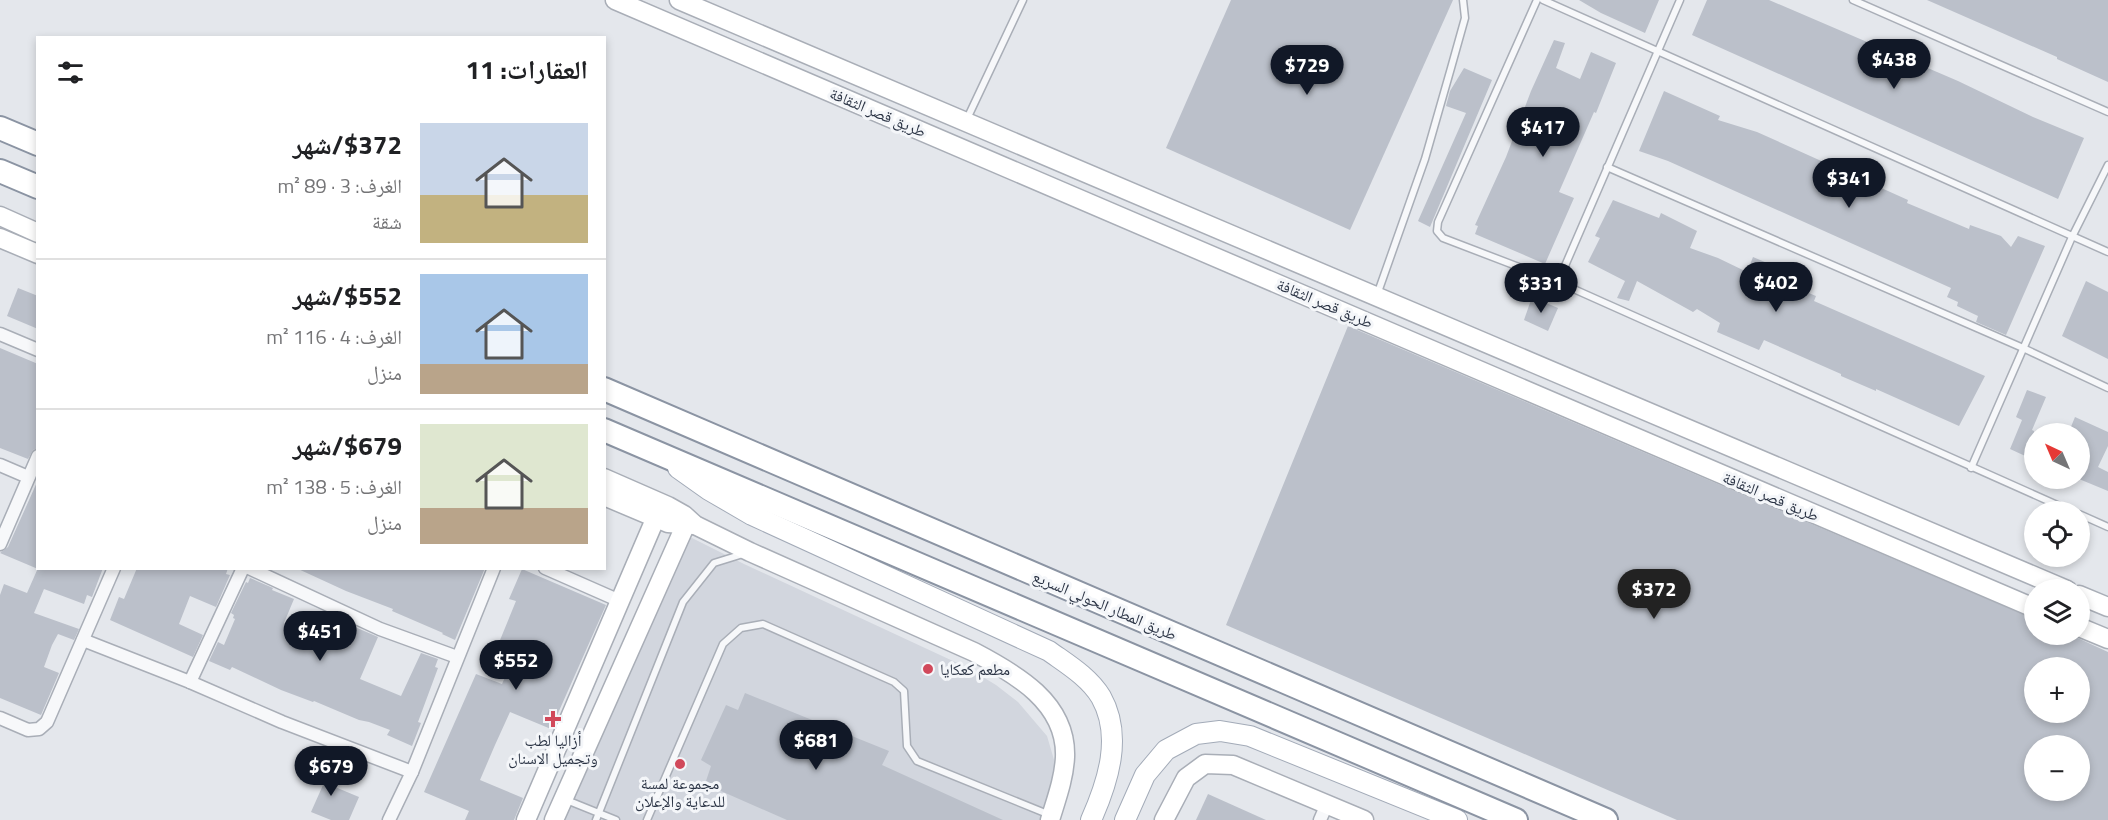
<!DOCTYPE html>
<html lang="ar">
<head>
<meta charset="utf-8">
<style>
	body { margin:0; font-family:"Titillium Web","Noto Naskh Arabic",sans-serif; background:#f6f6f6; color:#202124; direction:rtl; height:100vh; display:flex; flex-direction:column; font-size:22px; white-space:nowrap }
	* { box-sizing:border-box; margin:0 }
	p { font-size:20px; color:#757577 }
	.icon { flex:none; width:33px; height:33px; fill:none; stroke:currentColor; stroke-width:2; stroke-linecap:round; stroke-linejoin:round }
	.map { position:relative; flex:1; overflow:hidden; direction:ltr }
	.side { position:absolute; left:36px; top:36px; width:570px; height:534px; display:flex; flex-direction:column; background:#fff; border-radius:0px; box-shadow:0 3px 9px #0003; direction:rtl }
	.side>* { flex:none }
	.needle { width:39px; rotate:316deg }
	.controls { position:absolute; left:2024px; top:423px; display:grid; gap:12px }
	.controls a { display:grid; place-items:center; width:66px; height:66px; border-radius:50%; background:#fff; box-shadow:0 3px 9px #0003; font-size:30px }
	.price { position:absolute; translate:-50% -51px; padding:0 14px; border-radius:21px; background:#111827; color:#fff; font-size:20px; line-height:39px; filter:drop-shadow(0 2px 3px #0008) }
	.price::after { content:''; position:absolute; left:50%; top:36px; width:18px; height:14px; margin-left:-9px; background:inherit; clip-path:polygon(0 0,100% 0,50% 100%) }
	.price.on { background:#222; color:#fff }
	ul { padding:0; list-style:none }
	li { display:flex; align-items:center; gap:18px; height:150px; padding:0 18px }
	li+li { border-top:2px solid #e0e0e0 }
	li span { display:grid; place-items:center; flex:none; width:168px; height:120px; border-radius:0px; color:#555 }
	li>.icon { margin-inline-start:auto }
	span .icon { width:72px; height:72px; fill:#fffc; stroke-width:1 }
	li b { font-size:26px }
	h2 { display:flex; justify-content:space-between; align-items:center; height:72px; padding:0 18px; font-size:26px }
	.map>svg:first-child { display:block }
</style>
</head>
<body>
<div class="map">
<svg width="2108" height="820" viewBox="0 0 2108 820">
	<rect width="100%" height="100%" fill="#e4e7ec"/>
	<!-- built -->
	<polygon fill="#d2d6de" points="686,535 744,564 968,668 996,685 1018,702 1047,736 1062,787 1056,820 560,820"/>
	<!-- building -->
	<g fill="#bbc0ca" fill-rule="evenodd">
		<polygon points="1231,0 1453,0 1350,230 1166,148"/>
		<polygon points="1579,0 1659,0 1645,33 1601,13"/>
		<polygon points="1707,0 1769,0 1958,81 2033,117 2084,138 2058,199 1692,35"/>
		<polygon points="1927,0 2108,0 2108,82 2057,59 2057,57"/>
		<polygon points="1554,40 1565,43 1556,68 1580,79 1591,52 1616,63 1596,113 1594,112 1559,192 1574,198 1545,264 1475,234 1478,226 1475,225 1506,157 1531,91"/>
		<polygon points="1464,68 1492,80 1430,227 1418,221 1466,113 1446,106 1450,91"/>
		<polygon points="1664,91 1720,116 1718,120 1757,132 1908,200 1907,203 1969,229 1970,225 2001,236 2011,247 2018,236 2045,246 2006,335 1976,322 1978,316 1957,306 1958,302 1947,297 1951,288 1668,161 1639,151"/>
		<polygon points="1613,200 1659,218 1661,213 1697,231 1690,248 1718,258 1747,272 1753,257 1788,272 1782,282 1816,296 1814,301 1985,376 1959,426 1876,389 1876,391 1841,376 1841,374 1764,340 1759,350 1717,332 1720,323 1697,309 1693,312 1637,281 1629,301 1617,298 1625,281 1588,262 1600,238 1595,236"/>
		<polygon points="2086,281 2108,292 2108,359 2062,336"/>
		<polygon points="18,288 38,296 38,329 7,316"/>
		<polygon points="1532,297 1558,308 1548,331 1524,320"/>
		<path d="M1348,326L2034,619V634H2069L2108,652V820H1677L1226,625ZM2034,668H2079V712H2034ZM2034,746H2079V790H2034Z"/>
		<polygon points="0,348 38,364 38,448 33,450 28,459 0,448"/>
		<polygon points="2027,390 2046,397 2032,430 2034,431 2034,460 2010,449 2022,420 2016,417"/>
		<polygon points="2075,417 2108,432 2108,446 2098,467 2108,472 2108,491 2079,479 2079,434 2068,434"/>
		<polygon points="38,480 38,569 0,553 8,547"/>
		<polygon points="38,568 103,568 92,597 87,595 84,604 44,589 34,613 79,629 74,640 58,634 52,645 44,667 59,673 41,715 0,698 0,595 4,584 27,593"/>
		<polygon points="137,568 228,568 226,574 230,575 216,607 190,596 179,624 203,635 193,657 110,620 119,597 124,599"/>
		<polygon points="296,568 485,568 455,640 442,634 443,633 392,611 393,609 346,591"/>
		<polygon points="522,569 606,605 551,729 510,712 495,745 480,780 523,798 514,820 465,820 469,811 424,792 476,674 502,684 510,666 485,654 490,642 498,645 516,601 509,599"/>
		<polygon points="250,578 273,588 272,590 294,599 284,623 309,634 318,611 378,637 360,679 401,696 421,653 438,659 435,667 438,668 418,722 421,723 412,746 387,735 390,730 369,722 359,720 314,701 313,702 281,690 232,667 230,670 209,661 218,642 224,645 235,619 233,618 234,615 231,613 246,582 248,583"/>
		<polygon points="745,693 889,751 882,765 1003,820 787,820 705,784 711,766 701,760 726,705 738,710"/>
		<polygon points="309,766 339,778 335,787 359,797 349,820 331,820 311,812 323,785 304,777"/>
		<polygon points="1208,794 1266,820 1196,820"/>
	</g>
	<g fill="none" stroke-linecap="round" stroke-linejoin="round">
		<defs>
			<g id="lane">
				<polyline points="1537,0 1438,222 1437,231 1443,238 1558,282 2073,512"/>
				<polyline points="1543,0 2108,252"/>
				<polyline points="1853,0 2108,112"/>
				<polyline points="966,121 1023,0"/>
				<polyline points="1607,167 2023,348 2108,388"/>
				<polyline points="1558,282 1680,0"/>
				<polyline points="1377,295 1425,159 1451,68 1465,18 1463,0"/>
				<polyline points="1971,468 2072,237 2108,165"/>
				<polyline points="2079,514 2108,527"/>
				<polyline points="564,799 616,820"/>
				<polyline points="596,820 683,602 714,563 743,554"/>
				<polyline points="647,820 723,644 741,628 763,624 894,682 904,691 907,746 917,761 1050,815"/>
			</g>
			<g id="street">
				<polyline points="0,334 38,350"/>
				<polyline points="0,465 28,477"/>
				<polyline points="0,544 38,456"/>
				<polyline points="249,568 380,629 457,657"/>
				<polyline points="545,568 620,601"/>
				<polyline points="83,640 190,682 282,722 412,772"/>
				<polyline points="190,682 243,568"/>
				<polyline points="0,718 28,730 39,729 47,722 114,568"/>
				<polyline points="389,820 412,772 494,568"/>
				<polyline points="1320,820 1327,804"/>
			</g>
			<g id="secondary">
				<polyline points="615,0 2034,608"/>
				<polyline points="679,0 2067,590"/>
				<polyline points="0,216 38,233"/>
				<polyline points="0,238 38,254"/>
				<path d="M604,478L668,506L684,515L695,525L750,552L974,652C1016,674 1067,703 1065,757C1064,779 1056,800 1050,820"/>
				<polyline points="604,496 668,523 695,525"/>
				<polyline points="2079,595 2108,607"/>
				<polyline points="2079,627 2108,639"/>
				<polyline points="526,820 656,517"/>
				<polyline points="554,820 685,526"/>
				<polyline points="1164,820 1186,778 1205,764 1233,765 1364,820"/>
			</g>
			<g id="primary">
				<path d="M678,468L709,490L752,515L1049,651C1067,664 1089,677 1101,697C1123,736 1108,782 1091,820"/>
				<polyline points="1125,820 1145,775 1166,750 1196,734 1220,731 1250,736 1457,820"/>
			</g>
			<g id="highway">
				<polyline points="0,128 38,144"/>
				<polyline points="0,171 38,187"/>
				<polyline points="604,389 1606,820"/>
				<polyline points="604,430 1516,820"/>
			</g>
		</defs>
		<!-- lane casing -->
		<use href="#lane" stroke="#a9aeb7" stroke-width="9"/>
		<!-- street casing -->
		<use href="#street" stroke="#a9aeb7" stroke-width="15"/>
		<!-- secondary casing -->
		<use href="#secondary" stroke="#a9aeb7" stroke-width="21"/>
		<!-- primary casing -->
		<use href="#primary" stroke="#a3abb8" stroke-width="22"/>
		<!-- highway casing -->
		<use href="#highway" stroke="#8b94a3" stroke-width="26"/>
		<!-- lane -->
		<use href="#lane" stroke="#f7f8fa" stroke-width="6"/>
		<!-- street -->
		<use href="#street" stroke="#f7f8fa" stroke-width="12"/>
		<!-- secondary -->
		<use href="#secondary" stroke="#fff" stroke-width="18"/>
		<!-- primary -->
		<use href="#primary" stroke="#fff" stroke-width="20"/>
		<!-- highway -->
		<use href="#highway" stroke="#fff" stroke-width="22"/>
	</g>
	<!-- markers -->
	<g fill="#d1495b" stroke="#f4f6f9" stroke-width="2">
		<circle cx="928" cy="669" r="6"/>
		<path d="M550 710h6v6h6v6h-6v6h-6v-6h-6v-6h6z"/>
		<circle cx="680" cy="764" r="6"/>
	</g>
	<g text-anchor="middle" stroke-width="6" stroke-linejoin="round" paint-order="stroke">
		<!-- street labels -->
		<g font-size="16" fill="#2b3445" stroke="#f4f6f9">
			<text transform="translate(878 112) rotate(23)" y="6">طريق قصر الثقافة</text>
			<text transform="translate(1325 303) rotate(23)" y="6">طريق قصر الثقافة</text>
			<text transform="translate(1771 496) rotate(23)" y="6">طريق قصر الثقافة</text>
			<text transform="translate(1105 605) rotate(23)" y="6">طريق المطار الحولي السريع</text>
		</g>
		<!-- poi labels -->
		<g font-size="16" fill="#2b3445" stroke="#f4f6f9">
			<text x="940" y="675" text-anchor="start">مطعم كعكايا</text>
			<text x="553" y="746">أزاليا لطب<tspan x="553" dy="18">وتجميل الاسنان</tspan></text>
			<text x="680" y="789">مجموعة لمسة<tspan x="680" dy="18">للدعاية والإعلان</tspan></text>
		</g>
	</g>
</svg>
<div class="controls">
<a><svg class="needle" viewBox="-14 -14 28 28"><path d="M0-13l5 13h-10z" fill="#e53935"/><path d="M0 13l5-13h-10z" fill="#757577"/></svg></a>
<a><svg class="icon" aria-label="locate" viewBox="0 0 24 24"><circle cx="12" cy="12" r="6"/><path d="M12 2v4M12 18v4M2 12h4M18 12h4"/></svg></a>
<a><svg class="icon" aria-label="layers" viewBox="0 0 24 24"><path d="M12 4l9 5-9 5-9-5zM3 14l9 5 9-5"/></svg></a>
<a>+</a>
<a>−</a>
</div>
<b class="price" style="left:1894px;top:90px">$438</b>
<b class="price" style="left:1307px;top:96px">$729</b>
<b class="price" style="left:1543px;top:158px">$417</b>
<b class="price" style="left:1849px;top:209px">$341</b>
<b class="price" style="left:1776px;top:313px">$402</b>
<b class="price" style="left:1541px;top:314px">$331</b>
<b class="price on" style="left:1654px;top:620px">$372</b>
<b class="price" style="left:320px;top:662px">$451</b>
<b class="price" style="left:516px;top:691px">$552</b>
<b class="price" style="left:816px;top:771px">$681</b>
<b class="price" style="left:331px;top:797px">$679</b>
<section class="side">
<h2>العقارات: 11<svg class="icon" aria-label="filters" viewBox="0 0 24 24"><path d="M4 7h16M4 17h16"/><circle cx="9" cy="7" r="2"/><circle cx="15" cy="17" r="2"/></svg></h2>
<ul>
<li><span style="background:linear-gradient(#c9d6e8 60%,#c2b280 0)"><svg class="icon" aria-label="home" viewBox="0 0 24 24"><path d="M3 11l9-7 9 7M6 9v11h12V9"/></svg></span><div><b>$372/شهر</b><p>الغرف: 3 · 89 m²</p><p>شقة</p></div></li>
<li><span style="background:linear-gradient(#a9c7e8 75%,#b9a48a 0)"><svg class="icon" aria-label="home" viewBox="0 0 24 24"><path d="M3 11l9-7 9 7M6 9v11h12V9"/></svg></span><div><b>$552/شهر</b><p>الغرف: 4 · 116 m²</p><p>منزل</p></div></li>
<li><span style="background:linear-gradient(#dfe7d0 70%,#b9a48a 0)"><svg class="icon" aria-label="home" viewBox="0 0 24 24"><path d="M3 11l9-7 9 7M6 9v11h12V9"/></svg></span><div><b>$679/شهر</b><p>الغرف: 5 · 138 m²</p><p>منزل</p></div></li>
</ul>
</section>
</div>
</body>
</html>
